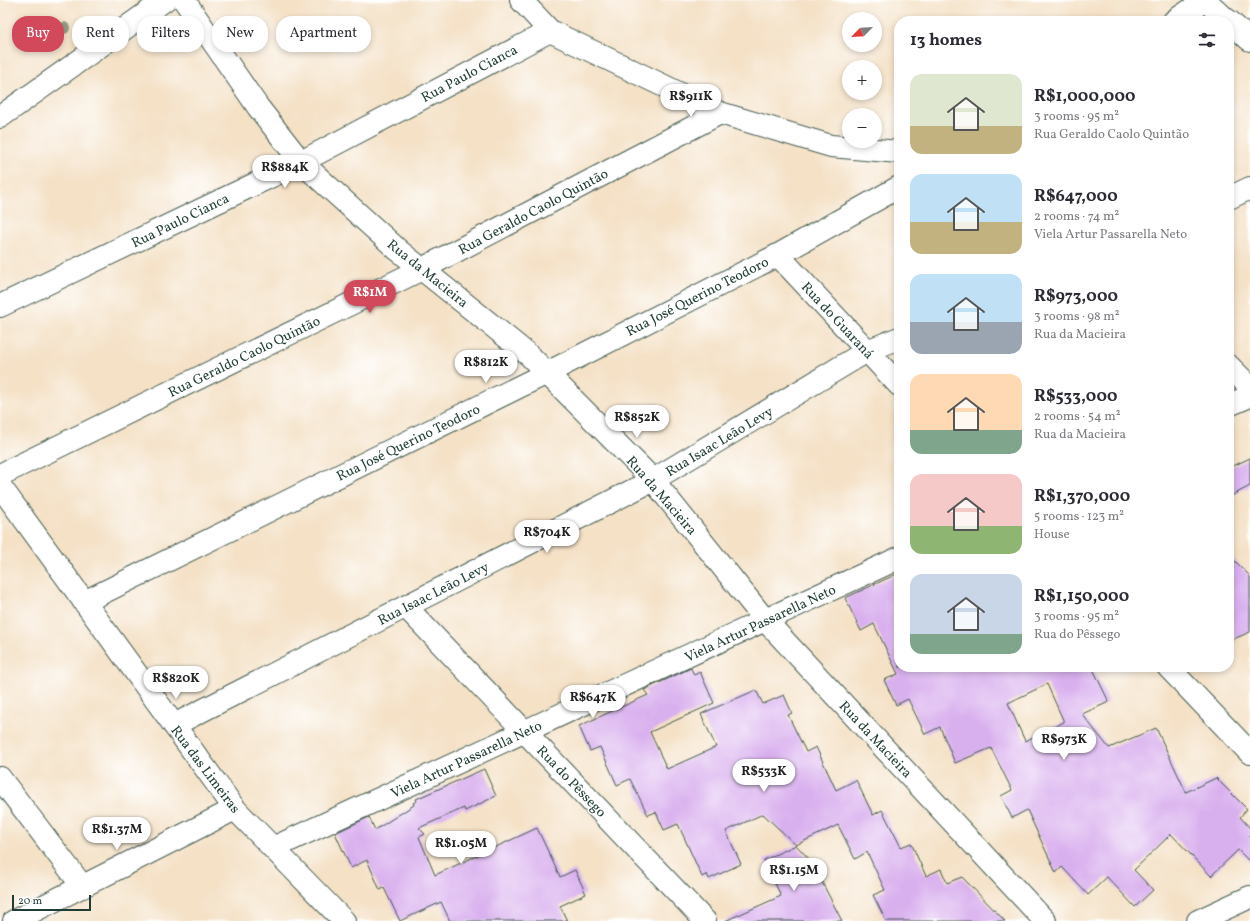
<!DOCTYPE html>
<html lang="en">
<head>
<meta charset="utf-8">
<style>
	body { margin:0; font-family:Vollkorn,serif; background:#f7f7f7; color:#2b2b33; height:100vh; display:flex; flex-direction:column; font-size:15px; white-space:nowrap }
	* { box-sizing:border-box; margin:0 }
	p { font-size:13px; color:#7c7c81 }
	.icon { flex:none; width:22px; height:22px; fill:none; stroke:currentColor; stroke-width:2; stroke-linecap:round; stroke-linejoin:round }
	.map { position:relative; flex:1; overflow:hidden }
	.sheet { position:absolute; left:894px; top:16px; width:340px; height:656px; display:flex; flex-direction:column; background:#fff; border-radius:16px; box-shadow:0 2px 6px #0003 }
	.sheet>* { flex:none }
	.guide { position:absolute; left:12px; top:16px; width:380px; height:36px; display:flex; gap:8px }
	.needle { width:26px; rotate:246deg }
	.fabs { position:absolute; left:842px; top:12px; display:grid; gap:8px }
	.fabs a { display:grid; place-items:center; width:40px; height:40px; border-radius:50%; background:#fff; box-shadow:0 2px 6px #0003; font-size:20px }
	.scale { position:absolute; left:12px; bottom:10px; width:79px; box-sizing:border-box; padding-left:4px; border:2px solid #1f3d34; border-top:0; font-size:11px; line-height:14px; white-space:nowrap; color:#1f3d34; -webkit-text-stroke:3px #fff; paint-order:stroke }
	.price { position:absolute; translate:-50% -34px; padding:0 9px; border-radius:14px; background:#fff; color:#222; font-size:13px; line-height:26px; filter:drop-shadow(0 1px 2px #0008) }
	.price::after { content:''; position:absolute; left:50%; top:24px; width:12px; height:9px; margin-left:-6px; background:inherit; clip-path:polygon(0 0,100% 0,50% 100%) }
	.price.current { background:#d1495b; color:#fff }
	ul { padding:0; list-style:none }
	li { display:flex; align-items:center; gap:12px; height:100px; padding:0 16px }
	li span { display:grid; place-items:center; flex:none; width:112px; height:80px; border-radius:12px; color:#555 }
	li>.icon { margin-inline-start:auto }
	span .icon { width:48px; height:48px; fill:#fffc; stroke-width:1 }
	li b { font-size:17px }
	h2 { display:flex; justify-content:space-between; align-items:center; height:48px; padding:0 16px; font-size:17px }
	.pill { padding:0 14px; border-radius:16px; background:#fff; box-shadow:0 2px 6px #0003; font-size:14px; line-height:36px }
	.pill.current { background:#d1495b; color:#fff }
	.map>svg:first-child { display:block }
</style>
</head>
<body>
<div class="map">
<svg width="1250" height="921" viewBox="0 0 1250 921">
	<rect width="100%" height="100%" fill="#fff"/>
	<filter id="ink" filterUnits="userSpaceOnUse"><feTurbulence type="fractalNoise" baseFrequency=".025" numOctaves="2"/><feDisplacementMap in="SourceGraphic" scale="8" xChannelSelector="R" yChannelSelector="G"/><feConvolveMatrix kernelMatrix="1 2 1 2 8 2 1 2 1" color-interpolation-filters="sRGB"/></filter>
	<filter id="wash" filterUnits="userSpaceOnUse"><feTurbulence type="fractalNoise" baseFrequency=".012" numOctaves="4" result="noise"/><feDisplacementMap in="SourceGraphic" scale="16" xChannelSelector="R" yChannelSelector="G"/><feGaussianBlur stdDeviation="0.9" result="paint"/><feColorMatrix in="noise" values="0 0 0 0 0 0 0 0 0 0 0 0 0 0 0 0 0 1.4 0 .05"/><feComposite in="paint" operator="in"/></filter>
	<g filter="url(#wash)">
		<rect width="100%" height="100%" fill="#f4e1c6"/>
		<g id="blocks">
			<!-- building -->
			<g fill="#d9b0ee" fill-rule="evenodd">
				<polygon points="1250,458 1250,486 1229,497 1229,468"/>
				<polygon points="1229,555 1250,576 1250,632 1229,641"/>
				<path d="M899,573V667H1092L1109,702L1082,714L1109,748L1156,728L1186,792L1216,778L1247,809L1240,817L1250,828V862L1238,850L1211,876L1171,834L1134,870L1153,890L1135,907L1107,877L1088,895L1062,867L1056,873L1027,810L1012,818L1001,796L1012,790L991,748L955,763L940,727L925,734L908,699L896,705L884,680L898,674L874,624L861,631L845,598ZM1047,684L1064,722L1025,741L1008,703Z"/>
				<polygon points="691,668 694,675 700,672 714,703 650,732 667,769 716,747 701,714 756,690 763,704 784,695 792,713 788,715 806,752 816,747 836,790 856,780 873,815 882,810 901,847 911,843 926,876 941,869 947,883 962,877 1005,921 886,921 873,895 885,890 867,852 855,859 838,825 796,845 763,814 726,831 741,864 709,879 707,874 702,877 678,824 664,830 656,812 648,815 630,779 617,785 600,747 590,751 579,726 648,695 644,690"/>
				<polygon points="484,769 496,796 465,811 464,808 419,828 425,834 419,837 435,875 537,828 560,877 575,870 586,894 560,906 567,921 450,921 441,902 400,921 384,888 380,890 367,860 351,868 335,833 369,817 375,830 414,805 413,803 417,801 416,799"/>
				<polygon points="796,845 811,861 842,921 725,921 781,896 764,860"/>
			</g>
		</g>
	</g>
	<g filter="url(#ink)">
		<use href="#blocks" fill-opacity="0" stroke="#3f564a" stroke-width="1"/>
		<g fill="none" stroke-linecap="round" stroke-linejoin="round">
			<defs>
				<g id="street">
					<polyline points="184,0 258,107 301,162 398,250 530,356 653,480 765,620 1045,921"/>
					<polyline points="521,0 550,31 720,113 831,146 899,152"/>
					<polyline points="1174,21 1205,0 1228,21"/>
					<polyline points="1229,21 1250,40"/>
					<polyline points="0,117 165,0"/>
					<polyline points="1229,198 1250,188"/>
					<polyline points="778,255 899,385"/>
					<polyline points="0,306 301,162 550,31"/>
					<polyline points="1229,366 1250,387"/>
					<polyline points="1229,405 1250,396"/>
					<polyline points="0,475 422,269 720,113"/>
					<polyline points="0,486 235,809 344,921"/>
					<polyline points="84,602 547,373 778,255 899,187"/>
					<polyline points="406,607 705,921"/>
					<polyline points="1168,667 1250,753"/>
					<polyline points="174,725 653,480 867,351 899,338"/>
					<polyline points="0,778 83,887"/>
					<polyline points="273,848 899,558"/>
					<polyline points="14,921 235,809"/>
					<polyline points="1198,921 1250,897"/>
				</g>
			</defs>
			<!-- street casing -->
			<use href="#street" stroke="#3f564a" stroke-width="24"/>
			<!-- street -->
			<use href="#street" stroke="#fff" stroke-width="22"/>
		</g>
		<!-- trees -->
		<circle fill="#8f9c82" cx="64" cy="28" r="6"/>
	</g>
	<g text-anchor="middle" stroke-width="3" stroke-linejoin="round" paint-order="stroke">
		<!-- street labels -->
		<g font-size="14" fill="#1f3d34" stroke="#fff">
			<text transform="translate(469 73) rotate(-28)" y="5">Rua Paulo Cianca</text>
			<text transform="translate(533 211) rotate(-28)" y="5">Rua Geraldo Caolo Quintão</text>
			<text transform="translate(180 220) rotate(-26)" y="5">Rua Paulo Cianca</text>
			<text transform="translate(428 273) rotate(39)" y="5">Rua da Macieira</text>
			<text transform="translate(697 296) rotate(-27)" y="5">Rua José Querino Teodoro</text>
			<text transform="translate(838 320) rotate(47)" y="5">Rua do Guaraná</text>
			<text transform="translate(244 356) rotate(-26)" y="5">Rua Geraldo Caolo Quintão</text>
			<text transform="translate(719 441) rotate(-31)" y="5">Rua Isaac Leão Levy</text>
			<text transform="translate(408 442) rotate(-26)" y="5">Rua José Querino Teodoro</text>
			<text transform="translate(662 495) rotate(49)" y="5">Rua da Macieira</text>
			<text transform="translate(433 593) rotate(-27)" y="5">Rua Isaac Leão Levy</text>
			<text transform="translate(760 623) rotate(-25)" y="5">Viela Artur Passarella Neto</text>
			<text transform="translate(876 739) rotate(47)" y="5">Rua da Macieira</text>
			<text transform="translate(466 759) rotate(-25)" y="5">Viela Artur Passarella Neto</text>
			<text transform="translate(206 769) rotate(53)" y="5">Rua das Limeiras</text>
			<text transform="translate(572 781) rotate(46)" y="5">Rua do Pêssego</text>
		</g>
	</g>
</svg>
<div class="fabs">
<a><svg class="needle" viewBox="-14 -14 28 28"><path d="M0-13l5 13h-10z" fill="#e53935"/><path d="M0 13l5-13h-10z" fill="#7c7c81"/></svg></a>
<a>+</a>
<a>−</a>
</div>
<div class="scale">20 m</div>
<b class="price" style="left:691px;top:118px">R$911K</b>
<b class="price" style="left:285px;top:189px">R$884K</b>
<b class="price current" style="left:370px;top:314px">R$1M</b>
<b class="price" style="left:486px;top:384px">R$812K</b>
<b class="price" style="left:637px;top:439px">R$852K</b>
<b class="price" style="left:547px;top:554px">R$704K</b>
<b class="price" style="left:176px;top:700px">R$820K</b>
<b class="price" style="left:593px;top:719px">R$647K</b>
<b class="price" style="left:1064px;top:761px">R$973K</b>
<b class="price" style="left:764px;top:793px">R$533K</b>
<b class="price" style="left:117px;top:851px">R$1.37M</b>
<b class="price" style="left:461px;top:865px">R$1.05M</b>
<b class="price" style="left:794px;top:892px">R$1.15M</b>
<div class="guide">
<a class="pill current">Buy</a>
<a class="pill">Rent</a>
<a class="pill">Filters</a>
<a class="pill">New</a>
<a class="pill">Apartment</a>
</div>
<section class="sheet">
<h2>13 homes<svg class="icon" aria-label="filters" viewBox="0 0 24 24"><path d="M4 7h16M4 17h16"/><circle cx="9" cy="7" r="2"/><circle cx="15" cy="17" r="2"/></svg></h2>
<ul>
<li><span style="background:linear-gradient(#dfe7d0 65%,#c2b280 0)"><svg class="icon" aria-label="home" viewBox="0 0 24 24"><path d="M3 11l9-7 9 7M6 9v11h12V9"/></svg></span><div><b>R$1,000,000</b><p>3 rooms · 95 m²</p><p>Rua Geraldo Caolo Quintão</p></div></li>
<li><span style="background:linear-gradient(#bfe0f5 60%,#c2b280 0)"><svg class="icon" aria-label="home" viewBox="0 0 24 24"><path d="M3 11l9-7 9 7M6 9v11h12V9"/></svg></span><div><b>R$647,000</b><p>2 rooms · 74 m²</p><p>Viela Artur Passarella Neto</p></div></li>
<li><span style="background:linear-gradient(#bfe0f5 60%,#9aa5b1 0)"><svg class="icon" aria-label="home" viewBox="0 0 24 24"><path d="M3 11l9-7 9 7M6 9v11h12V9"/></svg></span><div><b>R$973,000</b><p>3 rooms · 98 m²</p><p>Rua da Macieira</p></div></li>
<li><span style="background:linear-gradient(#ffd9b3 70%,#7fa58c 0)"><svg class="icon" aria-label="home" viewBox="0 0 24 24"><path d="M3 11l9-7 9 7M6 9v11h12V9"/></svg></span><div><b>R$533,000</b><p>2 rooms · 54 m²</p><p>Rua da Macieira</p></div></li>
<li><span style="background:linear-gradient(#f6c9c9 65%,#8fb573 0)"><svg class="icon" aria-label="home" viewBox="0 0 24 24"><path d="M3 11l9-7 9 7M6 9v11h12V9"/></svg></span><div><b>R$1,370,000</b><p>5 rooms · 123 m²</p><p>House</p></div></li>
<li><span style="background:linear-gradient(#c9d6e8 75%,#7fa58c 0)"><svg class="icon" aria-label="home" viewBox="0 0 24 24"><path d="M3 11l9-7 9 7M6 9v11h12V9"/></svg></span><div><b>R$1,150,000</b><p>3 rooms · 95 m²</p><p>Rua do Pêssego</p></div></li>
</ul>
</section>
</div>
</body>
</html>
